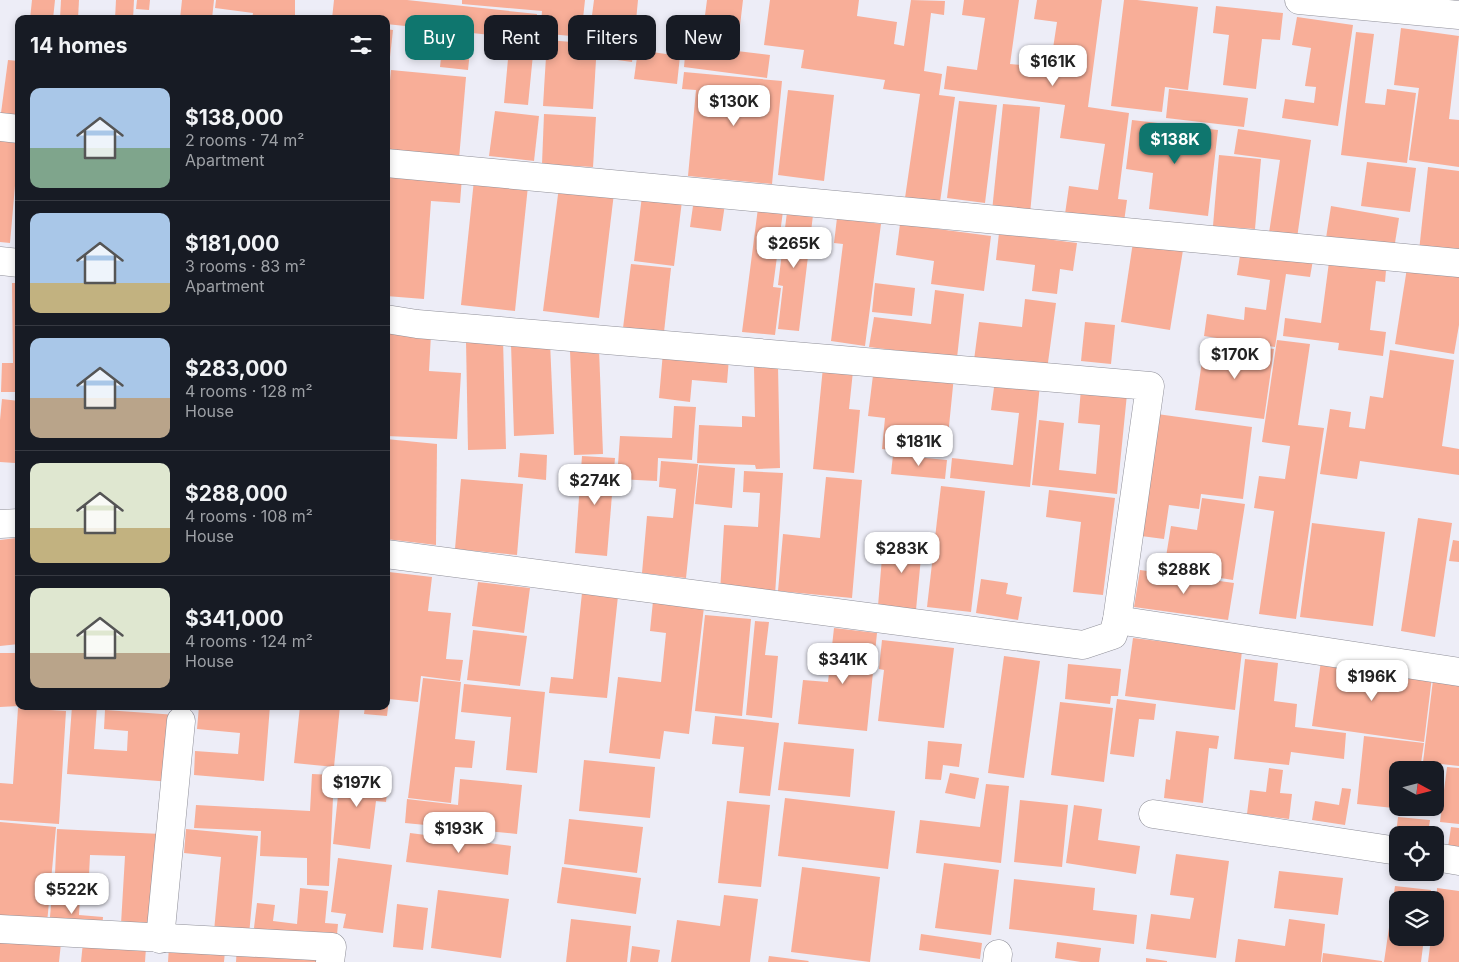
<!DOCTYPE html>
<html lang="en">
<head>
<meta charset="utf-8">
<style>
	body { margin:0; font-family:Inter,sans-serif; background:#20242c; color:#f1f3f6; height:100vh; display:flex; flex-direction:column; font-size:19px; white-space:nowrap }
	* { box-sizing:border-box; margin:0 }
	p { font-size:16px; color:#9ea1a6 }
	.icon { flex:none; width:28px; height:28px; fill:none; stroke:currentColor; stroke-width:2; stroke-linecap:round; stroke-linejoin:round }
	.map { position:relative; flex:1; overflow:hidden }
	.details { position:absolute; left:15px; top:15px; width:375px; height:695px; display:flex; flex-direction:column; background:#171b24; border-radius:10px; box-shadow:0 2px 8px #0003 }
	.details>* { flex:none }
	.guide { position:absolute; left:405px; top:15px; width:475px; height:45px; display:flex; gap:10px }
	.needle { width:32px; rotate:97deg }
	.tools { position:absolute; left:1389px; top:761px; display:grid; gap:10px }
	.tools a { display:grid; place-items:center; width:55px; height:55px; border-radius:10px; background:#171b24; box-shadow:0 2px 8px #0003; font-size:25px }
	.price { position:absolute; translate:-50% -42px; padding:0 11px; border-radius:10px; background:#fff; color:#222; font-size:16px; line-height:32px; filter:drop-shadow(0 1px 2px #0008) }
	.price::after { content:''; position:absolute; left:50%; top:30px; width:15px; height:11px; margin-left:-8px; background:inherit; clip-path:polygon(0 0,100% 0,50% 100%) }
	.price.current { background:#0f766e; color:#fff }
	ul { padding:0; list-style:none }
	li { display:flex; align-items:center; gap:15px; height:125px; padding:0 15px }
	li+li { border-top:1px solid #363941 }
	li span { display:grid; place-items:center; flex:none; width:140px; height:100px; border-radius:10px; color:#555 }
	li>.icon { margin-inline-start:auto }
	span .icon { width:60px; height:60px; fill:#fffc; stroke-width:1 }
	li b { font-size:21px }
	h2 { display:flex; justify-content:space-between; align-items:center; height:60px; padding:0 15px; font-size:21px }
	.pill { padding:0 18px; border-radius:10px; background:#171b24; box-shadow:0 2px 8px #0003; font-size:18px; line-height:45px }
	.pill.current { background:#0f766e; color:#fff }
	.map>svg:first-child { display:block }
</style>
</head>
<body>
<div class="map">
<svg width="1459" height="962" viewBox="0 0 1459 962">
	<rect width="100%" height="100%" fill="#ededf7"/>
	<!-- building -->
	<g fill="#f8ae98">
		<polygon points="32,0 55,0 53,19 30,19"/>
		<polygon points="61,0 79,0 78,19 60,19"/>
		<polygon points="116,0 134,0 133,19 115,19"/>
		<polygon points="137,0 150,0 149,10 136,9"/>
		<polygon points="182,0 214,0 212,19 180,19"/>
		<polygon points="216,0 295,0 295,19 252,19 253,13 215,8"/>
		<polygon points="334,0 407,0 537,14 528,105 504,103 510,37 472,33 468,70 440,67 444,30 386,24 386,19 332,19"/>
		<polygon points="462,0 585,0 581,37 540,33 542,11 462,4"/>
		<polygon points="594,0 638,0 632,62 610,59 613,26 591,23"/>
		<polygon points="707,0 743,0 737,51 770,55 767,78 684,67 686,44 701,46"/>
		<polygon points="770,0 859,0 857,16 897,22 894,44 904,46 911,0 945,1 944,15 931,13 924,71 942,74 939,95 955,97 940,202 905,198 920,94 883,89 885,80 801,68 804,50 764,45"/>
		<polygon points="964,0 1019,0 1010,64 1050,68 1057,22 1034,19 1037,0 1102,0 1088,107 1129,113 1118,199 1127,200 1124,222 1065,214 1069,186 1098,190 1105,144 1060,138 1065,105 944,89 947,66 977,70 985,18 962,15"/>
		<polygon points="1124,0 1137,0 1198,7 1188,90 1165,87 1162,112 1111,106"/>
		<polygon points="1216,6 1283,13 1280,40 1262,39 1256,89 1223,85 1229,35 1213,33"/>
		<polygon points="1297,17 1353,25 1338,126 1282,118 1285,99 1314,103 1316,87 1305,86 1311,48 1292,45"/>
		<polygon points="1401,28 1459,36 1449,119 1459,120 1459,167 1409,160 1419,88 1394,85"/>
		<polygon points="386,29 393,30 389,66 386,66"/>
		<polygon points="1356,32 1374,34 1365,103 1385,105 1387,89 1416,93 1407,163 1341,155"/>
		<polygon points="547,40 597,44 593,109 543,106"/>
		<polygon points="638,50 680,56 677,84 634,79"/>
		<polygon points="8,60 19,61 19,115 1,113"/>
		<polygon points="391,70 466,77 459,159 386,152 386,122"/>
		<polygon points="684,72 782,81 772,184 688,176 696,90 682,89"/>
		<polygon points="1169,89 1248,98 1244,127 1166,118"/>
		<polygon points="788,90 834,95 824,181 778,175"/>
		<polygon points="959,101 997,105 985,203 947,198"/>
		<polygon points="1003,104 1040,107 1030,214 992,211"/>
		<polygon points="495,111 539,116 534,161 489,156"/>
		<polygon points="544,114 596,117 593,167 542,164"/>
		<polygon points="1132,120 1218,130 1208,216 1149,209 1153,173 1126,169"/>
		<polygon points="1238,129 1311,140 1297,238 1269,233 1280,160 1234,154"/>
		<polygon points="0,138 19,140 10,243 0,242"/>
		<polygon points="1219,155 1261,159 1255,229 1213,226"/>
		<polygon points="1367,162 1416,168 1410,212 1361,206"/>
		<polygon points="1428,167 1459,171 1459,255 1419,251"/>
		<polygon points="386,172 462,177 460,203 431,201 424,299 386,296"/>
		<polygon points="474,180 528,186 515,311 461,305"/>
		<polygon points="559,187 614,193 599,318 543,311"/>
		<polygon points="642,196 682,201 674,266 634,261"/>
		<polygon points="694,199 725,204 721,231 690,227"/>
		<polygon points="1331,206 1399,218 1394,249 1326,238"/>
		<polygon points="758,208 783,211 773,287 781,288 775,335 742,332"/>
		<polygon points="787,212 813,215 799,331 778,329 783,286 778,285"/>
		<polygon points="837,218 881,224 865,346 831,341 843,244 834,243"/>
		<polygon points="900,224 991,236 984,291 931,284 934,261 896,255"/>
		<polygon points="999,233 1077,243 1073,271 1060,269 1057,294 1032,291 1035,265 996,260"/>
		<polygon points="1133,242 1183,250 1170,330 1121,322"/>
		<polygon points="1241,249 1313,260 1310,277 1286,274 1275,347 1204,336 1207,314 1244,320 1245,307 1266,310 1270,280 1237,275"/>
		<polygon points="1329,262 1386,270 1385,282 1376,281 1370,330 1386,332 1383,356 1338,350 1339,343 1283,336 1285,318 1321,323"/>
		<polygon points="631,264 671,268 664,332 623,328"/>
		<polygon points="1407,268 1459,276 1459,325 1454,354 1395,344"/>
		<polygon points="12,283 19,283 19,392 1,392 2,363 13,363"/>
		<polygon points="875,283 915,288 912,316 872,312"/>
		<polygon points="935,290 964,294 957,358 869,347 874,317 931,324"/>
		<polygon points="1025,299 1056,303 1047,370 974,360 979,322 1022,327"/>
		<polygon points="1085,322 1115,325 1111,364 1081,361"/>
		<polygon points="386,332 431,334 429,371 461,373 457,439 386,436"/>
		<polygon points="466,340 503,340 506,449 468,450"/>
		<polygon points="1205,340 1274,349 1264,419 1195,410"/>
		<polygon points="1277,340 1310,344 1298,425 1324,428 1296,619 1259,614 1274,511 1254,508 1259,476 1285,479 1290,446 1262,442"/>
		<polygon points="550,342 554,434 514,436 511,344"/>
		<polygon points="599,349 603,454 574,455 570,350"/>
		<polygon points="1390,350 1454,360 1442,446 1459,449 1459,475 1360,461 1357,479 1320,474 1330,409 1351,412 1349,427 1365,429 1370,396 1383,398"/>
		<polygon points="663,352 729,358 727,383 692,380 690,402 659,398"/>
		<polygon points="778,366 780,468 756,469 755,465 697,463 699,425 742,427 742,416 755,417 754,367"/>
		<polygon points="823,367 853,371 849,409 860,410 854,473 813,469"/>
		<polygon points="874,367 954,376 946,456 882,449 885,418 868,416"/>
		<polygon points="995,380 1040,384 1030,487 950,478 952,458 1013,465 1019,413 991,410"/>
		<polygon points="1081,389 1127,394 1117,494 1032,485 1039,420 1064,423 1059,470 1096,474 1100,425 1078,423"/>
		<polygon points="2,399 19,401 19,422 15,463 0,462 0,420"/>
		<polygon points="674,406 696,407 692,460 658,458 657,481 617,479 620,436 672,438"/>
		<polygon points="1157,414 1252,427 1243,499 1201,494 1199,509 1169,505 1164,539 1141,536"/>
		<polygon points="386,439 437,444 436,545 386,539"/>
		<polygon points="520,453 547,455 546,480 518,477"/>
		<polygon points="893,455 947,460 945,479 891,474"/>
		<polygon points="582,456 615,458 607,556 575,553"/>
		<polygon points="661,461 698,464 686,578 642,573 647,516 673,518 676,489 659,487"/>
		<polygon points="699,465 735,468 732,508 695,504"/>
		<polygon points="744,471 783,473 775,595 720,592 724,525 758,527 760,493 743,492"/>
		<polygon points="826,477 862,480 852,598 778,591 783,534 820,538"/>
		<polygon points="461,479 523,484 517,555 455,549"/>
		<polygon points="941,486 985,491 971,612 927,607"/>
		<polygon points="1049,490 1115,498 1103,595 1073,592 1081,522 1046,517"/>
		<polygon points="1202,498 1245,504 1233,580 1164,569 1171,526 1197,530"/>
		<polygon points="1418,518 1452,523 1435,637 1401,631"/>
		<polygon points="1312,523 1385,532 1373,626 1300,617"/>
		<polygon points="898,533 923,536 916,610 878,606 882,557 896,558"/>
		<polygon points="16,538 19,571 19,644 0,646 0,540"/>
		<polygon points="1453,540 1459,541 1459,562 1449,561"/>
		<polygon points="1140,570 1234,583 1228,620 1134,607"/>
		<polygon points="389,572 432,577 428,611 451,613 446,659 463,660 460,681 421,676 418,702 389,699 387,716 364,714 365,706 386,706 386,597"/>
		<polygon points="981,579 1008,583 1006,594 1022,597 1018,620 976,613"/>
		<polygon points="478,582 530,588 524,633 472,626"/>
		<polygon points="582,593 618,596 607,698 549,693 551,677 573,679"/>
		<polygon points="653,601 704,607 689,734 664,731 660,759 609,753 618,677 661,682 666,633 650,631"/>
		<polygon points="705,615 751,619 742,716 695,711"/>
		<polygon points="755,621 769,622 765,655 778,656 772,718 746,715"/>
		<polygon points="834,628 877,633 867,731 798,724 803,680 828,682"/>
		<polygon points="473,630 527,636 520,686 467,680"/>
		<polygon points="1133,638 1242,651 1235,710 1125,696"/>
		<polygon points="882,640 954,648 944,728 878,721 884,670 879,669"/>
		<polygon points="0,653 19,653 19,706 0,707"/>
		<polygon points="1004,656 1040,661 1024,778 988,773"/>
		<polygon points="1245,659 1278,663 1274,701 1297,704 1295,727 1346,733 1344,759 1291,752 1289,765 1234,759"/>
		<polygon points="1321,661 1432,677 1424,742 1312,726"/>
		<polygon points="1068,664 1121,669 1118,696 1111,696 1110,704 1065,699"/>
		<polygon points="423,678 461,682 455,739 475,741 472,768 455,767 451,803 408,798"/>
		<polygon points="1433,680 1459,684 1459,766 1423,762"/>
		<polygon points="464,684 545,692 537,773 506,770 511,717 461,712"/>
		<polygon points="1117,699 1156,704 1154,720 1139,719 1134,757 1110,754"/>
		<polygon points="1060,702 1113,708 1104,782 1051,775"/>
		<polygon points="72,706 97,706 94,749 127,751 128,731 104,729 105,710 177,715 172,782 67,774"/>
		<polygon points="199,706 270,706 264,781 194,775 195,751 238,754 240,733 197,729"/>
		<polygon points="300,706 340,706 334,767 294,763"/>
		<polygon points="18,708 66,711 59,824 0,820 0,783 13,784"/>
		<polygon points="715,716 779,723 770,796 739,793 744,747 712,744"/>
		<polygon points="1176,731 1219,736 1217,749 1209,748 1203,803 1164,798 1166,779 1170,780"/>
		<polygon points="1364,736 1424,743 1421,763 1398,761 1393,808 1357,804"/>
		<polygon points="928,741 962,744 959,767 943,765 941,780 925,779"/>
		<polygon points="784,742 854,749 850,797 778,790"/>
		<polygon points="584,760 655,767 650,818 579,811"/>
		<polygon points="341,766 367,769 365,782 388,785 386,802 376,801 370,849 333,844"/>
		<polygon points="1447,767 1459,768 1459,824 1440,822"/>
		<polygon points="1269,768 1283,770 1280,793 1292,794 1289,819 1247,814 1250,790 1266,792"/>
		<polygon points="950,773 979,778 975,799 945,793"/>
		<polygon points="312,774 334,775 329,886 307,885 307,858 260,856 261,831 194,828 196,805 310,811"/>
		<polygon points="460,779 522,785 517,834 405,823 407,799 458,805"/>
		<polygon points="986,784 1009,786 1001,863 916,853 920,820 980,827"/>
		<polygon points="1342,788 1351,789 1345,825 1312,820 1315,801 1339,805"/>
		<polygon points="785,798 895,811 888,869 778,856"/>
		<polygon points="1020,800 1068,805 1062,867 1014,862"/>
		<polygon points="727,801 770,805 761,887 718,883"/>
		<polygon points="1074,805 1102,809 1098,840 1140,846 1136,874 1066,863"/>
		<polygon points="1398,817 1430,820 1428,833 1412,831 1412,835 1398,835 1398,843 1395,843"/>
		<polygon points="569,819 643,827 637,873 564,864"/>
		<polygon points="0,822 56,827 47,923 0,918"/>
		<polygon points="1451,827 1459,828 1459,856 1447,854"/>
		<polygon points="57,829 161,834 156,925 121,924 125,856 90,855 89,875 55,874"/>
		<polygon points="186,829 258,836 249,935 214,931 221,857 184,853"/>
		<polygon points="410,833 511,846 508,875 406,862"/>
		<polygon points="1176,854 1229,861 1216,958 1146,949 1151,914 1190,919 1194,898 1170,895"/>
		<polygon points="338,858 392,865 383,933 343,928 346,914 331,912"/>
		<polygon points="944,863 999,870 991,935 935,928"/>
		<polygon points="562,867 641,878 636,914 557,903"/>
		<polygon points="802,867 880,877 870,962 791,952"/>
		<polygon points="1279,871 1343,878 1338,915 1274,908"/>
		<polygon points="1014,879 1095,888 1093,910 1137,915 1134,944 1009,929"/>
		<polygon points="1395,886 1431,890 1429,900 1398,900 1398,938 1424,938 1421,962 1384,962"/>
		<polygon points="300,888 328,891 325,923 338,924 336,945 253,936 257,903 275,905 273,921 297,924"/>
		<polygon points="1437,888 1459,891 1459,962 1428,962 1431,938 1435,938"/>
		<polygon points="438,890 509,899 501,958 431,948"/>
		<polygon points="52,894 80,896 79,915 103,917 102,932 49,928"/>
		<polygon points="724,895 758,899 750,962 671,962 677,920 720,926"/>
		<polygon points="397,904 428,908 423,950 393,947"/>
		<polygon points="571,919 631,926 627,962 566,962"/>
		<polygon points="1289,919 1325,924 1321,962 1235,962 1238,939 1285,946"/>
		<polygon points="921,934 982,943 980,959 919,950"/>
		<polygon points="0,939 61,943 59,962 0,962"/>
		<polygon points="83,942 146,947 145,962 81,962"/>
		<polygon points="1057,942 1101,948 1099,962 1081,962 1055,958"/>
		<polygon points="237,944 325,951 324,962 236,962"/>
		<polygon points="169,946 225,951 224,962 168,962"/>
		<polygon points="632,946 660,950 658,962 630,962"/>
		<polygon points="1323,953 1382,961 1382,962 1322,962"/>
		<polygon points="769,956 809,961 808,962 768,962"/>
		<polygon points="1146,958 1167,961 1167,962 1146,962"/>
	</g>
	<g fill="none" stroke-linecap="round" stroke-linejoin="round">
		<defs>
			<g id="street">
				<polyline points="1299,0 1459,15"/>
				<polyline points="0,127 19,129"/>
				<polyline points="386,163 1459,263"/>
				<polyline points="0,261 19,263"/>
				<polyline points="386,319 417,324 1150,386 1117,620 1113,635 1083,645 386,554"/>
				<polyline points="0,524 19,523"/>
				<polyline points="1117,620 1459,672"/>
				<polyline points="1153,814 1398,851"/>
				<polyline points="1435,857 1459,861"/>
				<polyline points="0,929 332,947 330,962"/>
				<polyline points="160,939 181,721"/>
				<polyline points="997,962 998,954"/>
			</g>
		</defs>
		<!-- street casing -->
		<use href="#street" stroke="#909099" stroke-width="29"/>
		<!-- street -->
		<use href="#street" stroke="#fff" stroke-width="28"/>
	</g>
</svg>
<div class="tools">
<a><svg class="needle" viewBox="-14 -14 28 28"><path d="M0-13l5 13h-10z" fill="#e53935"/><path d="M0 13l5-13h-10z" fill="#9ea1a6"/></svg></a>
<a><svg class="icon" aria-label="locate" viewBox="0 0 24 24"><circle cx="12" cy="12" r="6"/><path d="M12 2v4M12 18v4M2 12h4M18 12h4"/></svg></a>
<a><svg class="icon" aria-label="layers" viewBox="0 0 24 24"><path d="M12 4l9 5-9 5-9-5zM3 14l9 5 9-5"/></svg></a>
</div>
<b class="price" style="left:1053px;top:87px">$161K</b>
<b class="price" style="left:734px;top:127px">$130K</b>
<b class="price current" style="left:1175px;top:165px">$138K</b>
<b class="price" style="left:794px;top:269px">$265K</b>
<b class="price" style="left:1235px;top:380px">$170K</b>
<b class="price" style="left:919px;top:467px">$181K</b>
<b class="price" style="left:595px;top:506px">$274K</b>
<b class="price" style="left:902px;top:574px">$283K</b>
<b class="price" style="left:1184px;top:595px">$288K</b>
<b class="price" style="left:843px;top:685px">$341K</b>
<b class="price" style="left:1372px;top:702px">$196K</b>
<b class="price" style="left:357px;top:808px">$197K</b>
<b class="price" style="left:459px;top:854px">$193K</b>
<b class="price" style="left:72px;top:915px">$522K</b>
<div class="guide">
<a class="pill current">Buy</a>
<a class="pill">Rent</a>
<a class="pill">Filters</a>
<a class="pill">New</a>
</div>
<section class="details">
<h2>14 homes<svg class="icon" aria-label="filters" viewBox="0 0 24 24"><path d="M4 7h16M4 17h16"/><circle cx="9" cy="7" r="2"/><circle cx="15" cy="17" r="2"/></svg></h2>
<ul>
<li><span style="background:linear-gradient(#a9c7e8 60%,#7fa58c 0)"><svg class="icon" aria-label="home" viewBox="0 0 24 24"><path d="M3 11l9-7 9 7M6 9v11h12V9"/></svg></span><div><b>$138,000</b><p>2 rooms · 74 m²</p><p>Apartment</p></div></li>
<li><span style="background:linear-gradient(#a9c7e8 70%,#c2b280 0)"><svg class="icon" aria-label="home" viewBox="0 0 24 24"><path d="M3 11l9-7 9 7M6 9v11h12V9"/></svg></span><div><b>$181,000</b><p>3 rooms · 83 m²</p><p>Apartment</p></div></li>
<li><span style="background:linear-gradient(#a9c7e8 60%,#b9a48a 0)"><svg class="icon" aria-label="home" viewBox="0 0 24 24"><path d="M3 11l9-7 9 7M6 9v11h12V9"/></svg></span><div><b>$283,000</b><p>4 rooms · 128 m²</p><p>House</p></div></li>
<li><span style="background:linear-gradient(#dfe7d0 65%,#c2b280 0)"><svg class="icon" aria-label="home" viewBox="0 0 24 24"><path d="M3 11l9-7 9 7M6 9v11h12V9"/></svg></span><div><b>$288,000</b><p>4 rooms · 108 m²</p><p>House</p></div></li>
<li><span style="background:linear-gradient(#dfe7d0 65%,#b9a48a 0)"><svg class="icon" aria-label="home" viewBox="0 0 24 24"><path d="M3 11l9-7 9 7M6 9v11h12V9"/></svg></span><div><b>$341,000</b><p>4 rooms · 124 m²</p><p>House</p></div></li>
</ul>
</section>
</div>
</body>
</html>
